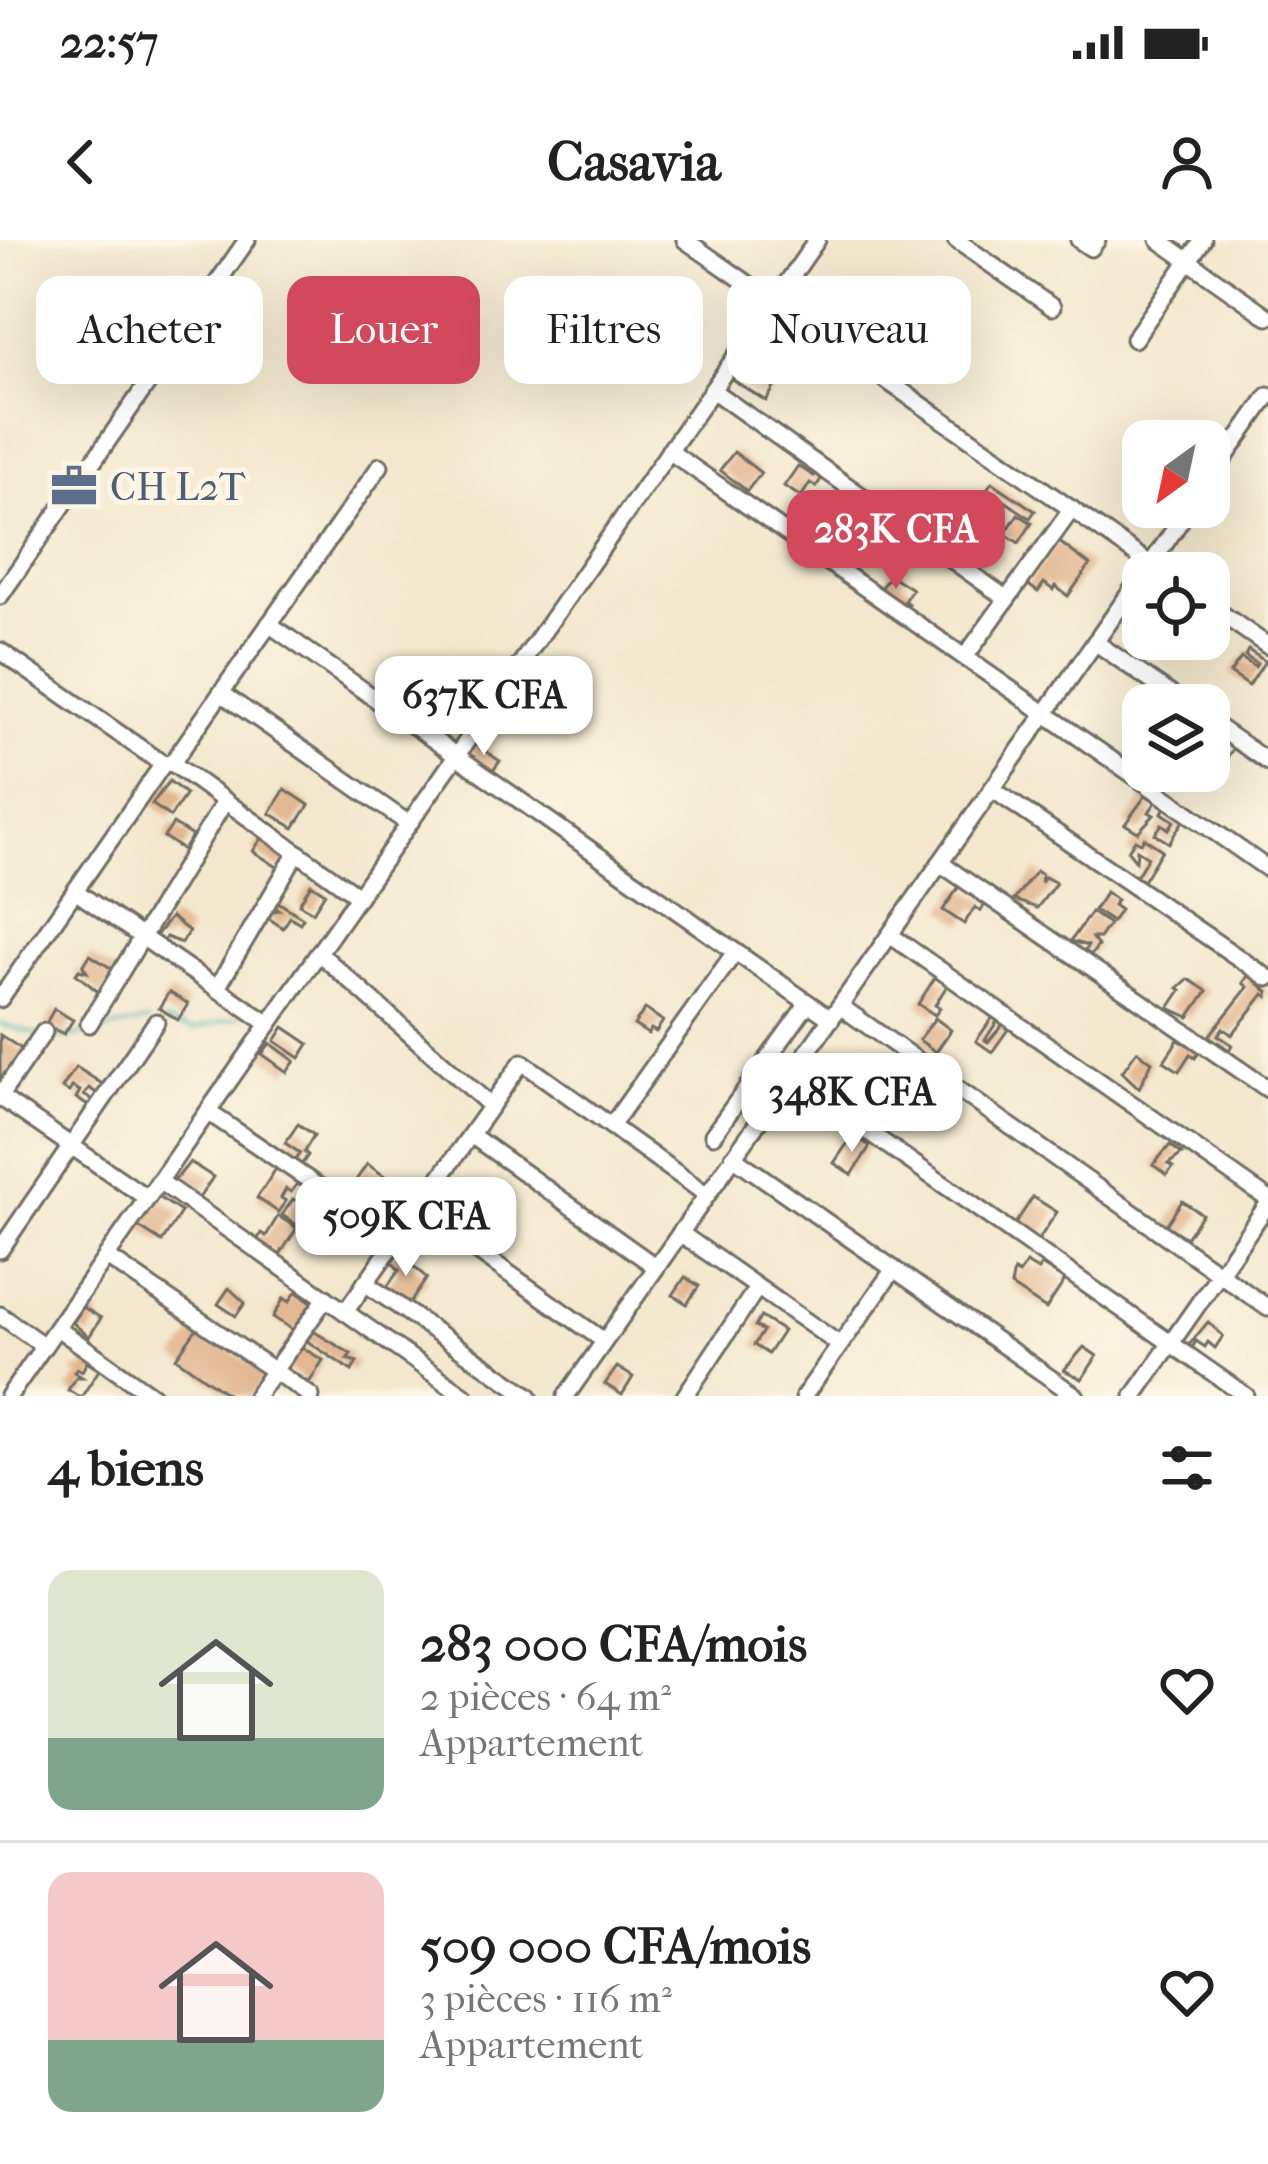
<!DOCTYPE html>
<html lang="fr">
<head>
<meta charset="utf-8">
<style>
	body { margin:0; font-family:"IM FELL French Canon",serif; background:#f6f6f6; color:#222; height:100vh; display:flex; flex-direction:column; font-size:45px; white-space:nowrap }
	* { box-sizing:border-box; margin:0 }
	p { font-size:39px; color:#767676 }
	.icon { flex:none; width:66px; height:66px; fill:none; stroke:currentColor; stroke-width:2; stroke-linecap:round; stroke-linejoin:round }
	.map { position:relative; height:1156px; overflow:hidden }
	.side { display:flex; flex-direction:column; background:#fff; flex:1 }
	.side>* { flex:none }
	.banner { position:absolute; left:36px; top:36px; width:1197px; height:108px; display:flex; gap:24px }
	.needle { width:78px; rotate:213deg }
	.buttons { position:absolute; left:1122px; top:180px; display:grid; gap:24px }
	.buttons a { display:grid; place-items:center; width:108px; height:108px; border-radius:24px; background:#fff; box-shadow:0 12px 48px #0002; font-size:60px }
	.price { position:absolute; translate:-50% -102px; padding:0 27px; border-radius:24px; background:#fff; color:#222; font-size:39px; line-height:78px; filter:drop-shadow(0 3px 6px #0008) }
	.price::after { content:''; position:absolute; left:50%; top:72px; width:36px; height:27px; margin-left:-18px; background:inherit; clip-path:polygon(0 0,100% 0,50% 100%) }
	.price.active { background:#d1495b; color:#fff }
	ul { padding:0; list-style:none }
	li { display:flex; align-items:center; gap:36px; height:300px; padding:0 48px }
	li+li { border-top:3px solid #e0e0e0 }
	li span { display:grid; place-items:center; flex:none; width:336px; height:240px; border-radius:24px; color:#555 }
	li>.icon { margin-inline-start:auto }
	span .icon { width:144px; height:144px; fill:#fffc; stroke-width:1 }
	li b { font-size:51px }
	h2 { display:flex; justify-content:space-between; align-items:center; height:144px; padding:0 48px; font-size:51px }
	.tag { padding:0 42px; border-radius:24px; background:#fff; box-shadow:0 12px 48px #0002; font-size:42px; line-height:108px }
	.tag.active { background:#d1495b; color:#fff }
	.status { display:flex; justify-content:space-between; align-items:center; height:84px; padding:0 60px; background:#fff; direction:ltr }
	.status svg { height:33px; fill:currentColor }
	header { display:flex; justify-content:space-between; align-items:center; height:156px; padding:0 48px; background:#fff; font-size:54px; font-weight:700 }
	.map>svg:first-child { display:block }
</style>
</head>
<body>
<div class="status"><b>22:57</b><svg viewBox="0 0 49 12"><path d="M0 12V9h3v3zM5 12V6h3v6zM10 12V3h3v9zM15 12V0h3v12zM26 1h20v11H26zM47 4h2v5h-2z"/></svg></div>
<header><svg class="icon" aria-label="back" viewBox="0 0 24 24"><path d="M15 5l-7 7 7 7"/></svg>Casavia<svg class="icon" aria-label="person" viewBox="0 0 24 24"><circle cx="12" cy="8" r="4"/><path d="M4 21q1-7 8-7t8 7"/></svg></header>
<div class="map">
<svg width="1268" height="1156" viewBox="0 0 1268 1156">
	<rect width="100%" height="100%" fill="#fcf5e5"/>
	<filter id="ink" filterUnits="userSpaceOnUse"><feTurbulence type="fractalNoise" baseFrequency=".00833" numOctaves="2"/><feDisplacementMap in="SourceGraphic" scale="24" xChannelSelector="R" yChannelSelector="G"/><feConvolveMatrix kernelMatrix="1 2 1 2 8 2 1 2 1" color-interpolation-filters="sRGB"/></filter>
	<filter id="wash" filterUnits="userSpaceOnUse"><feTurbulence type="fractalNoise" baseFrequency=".004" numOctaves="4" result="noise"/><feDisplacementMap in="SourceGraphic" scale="48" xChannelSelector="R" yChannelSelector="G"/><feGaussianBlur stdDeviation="2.7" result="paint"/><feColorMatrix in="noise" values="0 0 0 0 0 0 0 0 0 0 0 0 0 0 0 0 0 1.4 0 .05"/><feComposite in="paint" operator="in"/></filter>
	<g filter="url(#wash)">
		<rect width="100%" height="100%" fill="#f3e8cd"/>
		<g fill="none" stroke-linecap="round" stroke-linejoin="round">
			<!-- stream -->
			<g stroke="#3bacb4" stroke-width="3">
				<polyline points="163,781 193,790 242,776"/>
				<polyline points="0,784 36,794"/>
				<polyline points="51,796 66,798 148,781"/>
			</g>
		</g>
		<g id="blocks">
			<!-- building -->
			<g fill="#e2b791">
				<polygon points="748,117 763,126 749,141 754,144 761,132 777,143 766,161 733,140"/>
				<polygon points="734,212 761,233 747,251 720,230"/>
				<polygon points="798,226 814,236 817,233 823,236 816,247 810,243 801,257 784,246"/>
				<polygon points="992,242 1035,271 1030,278 987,249"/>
				<polygon points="950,259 970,272 961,286 943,280 939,293 931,287"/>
				<polygon points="803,266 832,285 824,299 813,296 811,299 790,285"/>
				<polygon points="1018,274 1032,283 1019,303 1005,294"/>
				<polygon points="1058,301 1090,325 1068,356 1055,346 1053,350 1044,343 1038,352 1027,344"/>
				<polygon points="890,335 912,349 904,361 909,364 903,372 879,350"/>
				<polygon points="1248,410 1265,421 1249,446 1230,433 1241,418 1255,427 1257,424 1245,416"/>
				<polygon points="456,456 472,467 457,490 448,484 457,470 450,465"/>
				<polygon points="1219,497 1234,507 1214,537 1209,534 1209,503"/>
				<polygon points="475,504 500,521 492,532 468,515"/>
				<polygon points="169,541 186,554 170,577 152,564"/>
				<polygon points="285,549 309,565 294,588 270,573"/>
				<polygon points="1146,555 1156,562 1149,572 1154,575 1138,592 1125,584"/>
				<polygon points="1165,567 1184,579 1169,603 1155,594 1162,584 1169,589 1174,581 1162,573"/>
				<polygon points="173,584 192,596 183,610 164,597"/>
				<polygon points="262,598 288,616 280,629 253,611"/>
				<polygon points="1144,598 1162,610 1143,641 1136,637 1148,617 1137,610 1136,621 1128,611 1135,600 1141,603"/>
				<polygon points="1036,631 1042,635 1041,643 1045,637 1056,643 1037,668 1014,660"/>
				<polygon points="311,644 325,653 313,672 299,664"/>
				<polygon points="960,645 986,662 981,671 975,667 964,684 943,670"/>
				<polygon points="1106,652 1117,660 1113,665 1120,670 1112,682 1094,670"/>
				<polygon points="278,662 303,678 300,683 290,677 283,688 268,678 273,671 279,670 275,667"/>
				<polygon points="1091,672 1109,684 1099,698 1092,698 1098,706 1091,715 1085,711 1088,706 1071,701"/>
				<polygon points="171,677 189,691 181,703 166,697 163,703 154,698"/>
				<polygon points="90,715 117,732 102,755 76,734 79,730 87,732 83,726"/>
				<polygon points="1249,735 1268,752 1268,757 1264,754 1232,795 1223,788 1218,795 1232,805 1229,810 1209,796 1248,747 1243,743"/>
				<polygon points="936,736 948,744 935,765 940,768 935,775 918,764"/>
				<polygon points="1188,739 1207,751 1189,777 1169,768 1181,750 1178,748"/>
				<polygon points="169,752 188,764 178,780 159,768"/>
				<polygon points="54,769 73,780 64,794 45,785"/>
				<polygon points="645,769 663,781 656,792 651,789 648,794 634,785"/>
				<polygon points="993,777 998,780 985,800 988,802 1003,784 1009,788 992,812 976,801"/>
				<polygon points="935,778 951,790 936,812 919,800"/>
				<polygon points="284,787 309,804 300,818 275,801"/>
				<polygon points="0,795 26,812 6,842 0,838"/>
				<polygon points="1178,800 1200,811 1195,818 1190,814 1179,831 1164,821"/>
				<polygon points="270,803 295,821 287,832 262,814"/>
				<polygon points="1137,811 1152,822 1139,848 1122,832"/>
				<polygon points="76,827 104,845 98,854 89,848 84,855 92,860 88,866 76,858 80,851 72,847 69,852 62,848"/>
				<polygon points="298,884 314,895 304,912 308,915 302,924 295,920 300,913 285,903"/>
				<polygon points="853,895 870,906 852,935 834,923"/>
				<polygon points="1170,905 1182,914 1168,924 1173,927 1167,935 1153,925"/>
				<polygon points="190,922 213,937 199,958 169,942 172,936 176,939"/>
				<polygon points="367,924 389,939 369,970 346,955"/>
				<polygon points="277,927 299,941 291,952 286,949 281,958 286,961 278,972 257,958"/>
				<polygon points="157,956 181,972 162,1002 137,986"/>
				<polygon points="1033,957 1057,972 1037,1002 1013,987"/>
				<polygon points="293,959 311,970 300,987 282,975"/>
				<polygon points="1182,961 1202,974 1186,998 1166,985"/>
				<polygon points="278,976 297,988 277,1019 270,1014 273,1009 256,1002 261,993 266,996"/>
				<polygon points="397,1012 427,1038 410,1063 387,1047 399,1030 391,1021"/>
				<polygon points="1026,1023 1038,1030 1041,1025 1065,1040 1046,1069 1011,1046 1014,1031 1019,1034"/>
				<polygon points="685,1037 699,1046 687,1064 673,1055"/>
				<polygon points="229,1048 245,1063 236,1076 218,1064"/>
				<polygon points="296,1052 314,1063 296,1092 273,1077 284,1058 289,1062"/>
				<polygon points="83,1067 101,1078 89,1097 73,1083"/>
				<polygon points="761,1077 783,1091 768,1114 754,1105 763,1091 755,1086"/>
				<polygon points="1208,1082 1223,1096 1215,1108 1208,1102 1205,1107 1196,1101 1192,1108 1188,1106"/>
				<polygon points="197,1088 266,1135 251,1156 230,1156 176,1118"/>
				<polygon points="313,1091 351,1114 347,1119 357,1122 352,1131 307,1101"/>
				<polygon points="301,1107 323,1120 309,1143 287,1129"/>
				<polygon points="1084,1107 1097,1116 1082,1139 1064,1130"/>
				<polygon points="87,1122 99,1130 82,1156 78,1156 68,1150 77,1137 82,1137 74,1132 77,1128 82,1131"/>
				<polygon points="617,1127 633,1137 622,1155 605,1144"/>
			</g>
		</g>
	</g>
	<g filter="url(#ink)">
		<use href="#blocks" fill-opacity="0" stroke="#716d64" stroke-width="3"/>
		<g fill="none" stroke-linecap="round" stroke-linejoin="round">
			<defs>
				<g id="minor">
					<polyline points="685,0 1163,333"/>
					<polyline points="956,0 1052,67"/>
					<polyline points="1079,0 1091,8 1097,0"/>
					<polyline points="1159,0 1268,77"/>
					<polyline points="1134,99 1203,0"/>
					<polyline points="712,150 1007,359"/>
					<polyline points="669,211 1268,629"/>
					<polyline points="1209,240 1268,156"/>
					<polyline points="1146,331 1190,267"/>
					<polyline points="0,356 247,0"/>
					<polyline points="1209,365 1268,406"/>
					<polyline points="269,384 831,779"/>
					<polyline points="1095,402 1186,465"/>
					<polyline points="0,411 163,524 172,523 358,656"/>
					<polyline points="965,417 1072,269"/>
					<polyline points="221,453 409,584"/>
					<polyline points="1209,481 1268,522"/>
					<polyline points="172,523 380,226"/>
					<polyline points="992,549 1268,738"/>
					<polyline points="940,623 1268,849"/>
					<polyline points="75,651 269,784"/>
					<polyline points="890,695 1268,959"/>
					<polyline points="319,713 491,866"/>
					<polyline points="217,748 297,612"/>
					<polyline points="0,759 163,524"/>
					<polyline points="840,766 1268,1068"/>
					<polyline points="89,784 225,561"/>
					<polyline points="790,837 1246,1156"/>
					<polyline points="0,856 44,792"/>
					<polyline points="0,857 147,958"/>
					<polyline points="208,872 396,999"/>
					<polyline points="611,886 735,712"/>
					<polyline points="471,895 656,1027"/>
					<polyline points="713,895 808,763"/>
					<polyline points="733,917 1076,1156"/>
					<polyline points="159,941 465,1156"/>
					<polyline points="418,969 604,1101"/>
					<polyline points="680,993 840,1105"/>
					<polyline points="0,1010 156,782"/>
					<polyline points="107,1017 311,1156"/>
					<polyline points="365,1043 529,1156"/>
					<polyline points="345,1072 522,822 707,955"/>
					<polyline points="0,1075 44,1106"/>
					<polyline points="57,1088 153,1156"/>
					<polyline points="9,1156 817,0"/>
					<polyline points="256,1156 326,1058"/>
					<polyline points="566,1156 1143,334"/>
					<polyline points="685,1156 757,1048"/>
					<polyline points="804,1156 894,1029"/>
					<polyline points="1134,1156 1268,964"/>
				</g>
			</defs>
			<!-- minor casing -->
			<use href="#minor" stroke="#716d64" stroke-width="21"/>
			<!-- minor -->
			<use href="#minor" stroke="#fff" stroke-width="15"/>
		</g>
	</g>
	<!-- icons -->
	<defs>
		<symbol id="office-bare" viewBox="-9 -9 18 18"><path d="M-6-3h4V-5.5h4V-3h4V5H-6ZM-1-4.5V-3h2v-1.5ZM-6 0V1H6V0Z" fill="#5c6f8a" stroke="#fcf5e5" stroke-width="2.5" paint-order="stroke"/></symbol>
	</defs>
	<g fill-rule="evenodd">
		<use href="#office-bare" x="41" y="213" width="66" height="66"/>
	</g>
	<g text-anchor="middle" stroke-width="10" stroke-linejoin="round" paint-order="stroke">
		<!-- service labels -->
		<g font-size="39" fill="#4e5e75" stroke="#fcf5e5" text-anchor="start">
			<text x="110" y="260">CH L2T</text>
		</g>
	</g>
</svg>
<div class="buttons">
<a><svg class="needle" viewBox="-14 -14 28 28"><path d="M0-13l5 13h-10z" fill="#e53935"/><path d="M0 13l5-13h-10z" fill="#767676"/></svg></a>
<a><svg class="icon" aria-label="locate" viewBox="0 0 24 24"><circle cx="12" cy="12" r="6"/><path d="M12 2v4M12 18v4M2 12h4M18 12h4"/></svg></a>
<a><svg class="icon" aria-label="layers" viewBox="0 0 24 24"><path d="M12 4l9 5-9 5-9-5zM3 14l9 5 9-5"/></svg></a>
</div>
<b class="price active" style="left:896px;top:352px">283K CFA</b>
<b class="price" style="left:484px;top:518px">637K CFA</b>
<b class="price" style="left:852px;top:915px">348K CFA</b>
<b class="price" style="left:406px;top:1039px">509K CFA</b>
<div class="banner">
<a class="tag">Acheter</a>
<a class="tag active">Louer</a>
<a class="tag">Filtres</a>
<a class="tag">Nouveau</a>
</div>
</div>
<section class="side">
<h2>4 biens<svg class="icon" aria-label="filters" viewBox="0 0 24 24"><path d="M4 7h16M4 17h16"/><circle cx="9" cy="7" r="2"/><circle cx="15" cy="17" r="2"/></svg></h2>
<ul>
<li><span style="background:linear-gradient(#dfe7d0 70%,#7fa58c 0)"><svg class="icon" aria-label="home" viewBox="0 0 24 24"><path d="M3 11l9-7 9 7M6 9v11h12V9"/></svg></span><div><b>283 000 CFA/mois</b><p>2 pièces · 64 m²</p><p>Appartement</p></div><svg class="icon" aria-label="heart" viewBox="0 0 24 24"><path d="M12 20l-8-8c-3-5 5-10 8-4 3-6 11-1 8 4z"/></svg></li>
<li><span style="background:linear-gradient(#f6c9c9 70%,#7fa58c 0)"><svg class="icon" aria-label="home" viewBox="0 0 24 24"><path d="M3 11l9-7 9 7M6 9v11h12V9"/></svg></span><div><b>509 000 CFA/mois</b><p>3 pièces · 116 m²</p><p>Appartement</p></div><svg class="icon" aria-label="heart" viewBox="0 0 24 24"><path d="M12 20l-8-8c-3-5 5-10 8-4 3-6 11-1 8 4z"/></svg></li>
</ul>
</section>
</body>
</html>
